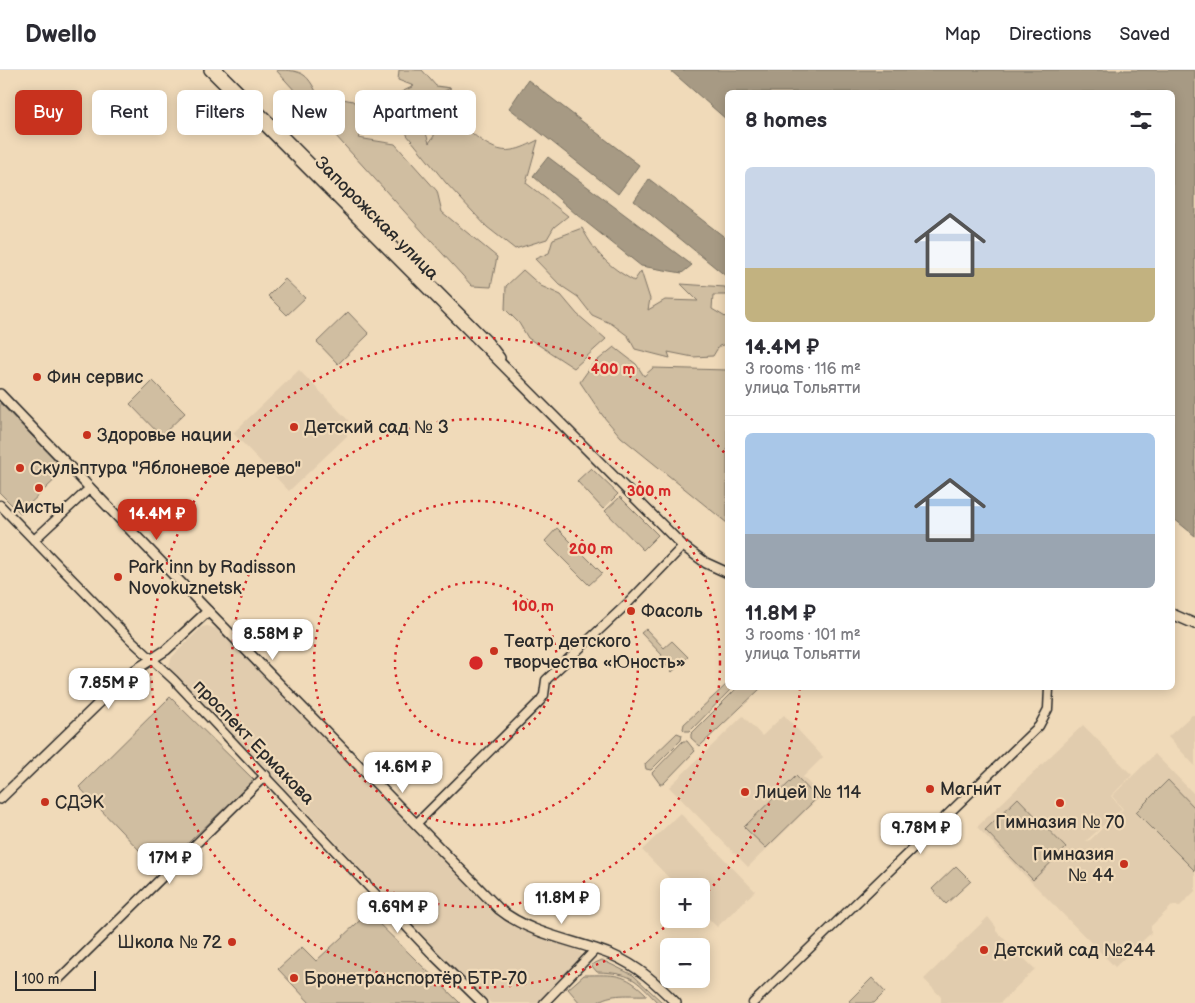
<!DOCTYPE html>
<html lang="en">
<head>
<meta charset="utf-8">
<style>
	body { margin:0; font-family:"Balsamiq Sans",sans-serif; background:#f2f2f3; color:#2b2b33; height:100vh; display:flex; flex-direction:column; font-size:19px; white-space:nowrap }
	* { box-sizing:border-box; margin:0 }
	p { font-size:16px; color:#7c7c81 }
	.icon { flex:none; width:28px; height:28px; fill:none; stroke:currentColor; stroke-width:2; stroke-linecap:round; stroke-linejoin:round }
	.map { position:relative; flex:1; overflow:hidden }
	.details { position:absolute; left:725px; top:20px; width:450px; height:600px; display:flex; flex-direction:column; background:#fff; border-radius:8px; box-shadow:0 2px 12px #0003 }
	.details>* { flex:none }
	.hud { position:absolute; left:15px; top:20px; width:475px; height:45px; display:flex; gap:10px }
	.fabs { position:absolute; left:660px; top:808px; display:grid; gap:10px }
	.fabs a { display:grid; place-items:center; width:50px; height:50px; border-radius:8px; background:#fff; box-shadow:0 2px 12px #0003; font-size:25px }
	.scale { position:absolute; left:15px; bottom:12px; width:81px; box-sizing:border-box; padding-left:5px; border:2px solid #2b2b2b; border-top:0; font-size:14px; line-height:18px; white-space:nowrap; color:#2b2b2b; -webkit-text-stroke:4px #f0dab9; paint-order:stroke }
	.price { position:absolute; translate:-50% -42px; padding:0 11px; border-radius:10px; background:#fff; color:#222; font-size:16px; line-height:32px; filter:drop-shadow(0 1px 2px #0008) }
	.price::after { content:''; position:absolute; left:50%; top:30px; width:15px; height:11px; margin-left:-8px; background:inherit; clip-path:polygon(0 0,100% 0,50% 100%) }
	.price.current { background:#c8321e; color:#fff }
	ul { padding:0; list-style:none }
	li { display:grid; align-content:center; gap:10px; height:265px; padding:0 20px }
	li+li { border-top:1px solid #e1e1e2 }
	li span { display:grid; place-items:center; height:155px; border-radius:8px; color:#555 }
	li>.icon { margin-inline-start:auto }
	span .icon { width:90px; height:90px; fill:#fffc; stroke-width:1 }
	li b { font-size:21px }
	h2 { display:flex; justify-content:space-between; align-items:center; height:60px; padding:0 20px; font-size:21px }
	.chip { padding:0 18px; border-radius:8px; background:#fff; box-shadow:0 2px 12px #0003; font-size:18px; line-height:45px }
	.chip.current { background:#c8321e; color:#fff }
	header { display:flex; align-items:center; gap:30px; box-sizing:border-box; height:70px; padding:0 25px; background:#fff; border-bottom:1px solid #e1e1e2 }
	header strong { font-size:24px }
	nav { display:flex; gap:28px; margin-inline-start:auto; font-size:18px }
	.map>svg:first-child { display:block }
</style>
</head>
<body>
<header>
<strong>Dwello</strong>
<nav><a>Map</a><a>Directions</a><a>Saved</a></nav>
</header>
<div class="map">
<svg width="1195" height="933" viewBox="0 0 1195 933">
	<rect width="100%" height="100%" fill="#f0dab9"/>
	<filter id="ink" filterUnits="userSpaceOnUse"><feTurbulence type="fractalNoise" baseFrequency=".02" numOctaves="2"/><feDisplacementMap in="SourceGraphic" scale="10" xChannelSelector="R" yChannelSelector="G"/><feConvolveMatrix kernelMatrix="1 2 1 2 8 2 1 2 1" color-interpolation-filters="sRGB"/></filter>
	<g filter="url(#ink)">
		<!-- built -->
		<g fill="#e1ccae">
			<polygon points="299,300 348,350 347,366 289,421 233,363"/>
			<polygon points="207,556 218,559 497,846 518,859 578,880 583,886 580,894 540,933 491,933 434,879 318,753 172,602 169,595 172,587 202,557"/>
			<polygon points="784,645 823,687 803,707 821,726 748,797 669,717 743,646 762,666"/>
			<polygon points="1192,645 1195,645 1195,696 1168,667"/>
			<polygon points="1083,655 1132,705 1111,726 1122,739 1086,771 1090,770 1123,739 1112,726 1155,684 1195,725 1195,821 1180,836 1173,835 1151,856 1151,863 1115,897 977,757"/>
			<polygon points="680,743 755,821 717,857 701,841 701,816 677,816 642,780"/>
			<polygon points="988,847 996,857 996,861 1035,899 1000,933 941,933 941,927 924,909"/>
		</g>
		<!-- green -->
		<g fill="#d0bea1" stroke="#7e7466">
			<path d="M276,0C305,0 307,4 320,29L337,28L353,31L371,54L358,68L395,74L437,121L442,142L497,187L491,217L472,216Z"/>
			<polygon points="399,0 422,0 436,16 451,18 433,26 421,23 403,35 389,28 414,16 398,10"/>
			<path d="M432,37L450,38C461,54 489,85 512,80C521,79 530,74 538,70L526,113L568,146L554,157L547,169L515,179L487,157L446,113L407,65L406,47L421,51L416,57L426,63L429,73L434,66V54L445,51Z"/>
			<path d="M582,158C596,184 608,196 634,211L641,201L650,229L648,240L665,230L698,231L681,214L725,217L727,225H713L712,239L727,248V274L719,276L713,286L693,287L668,282L670,288L635,279L628,266L612,254L592,245L578,227L560,215L535,189L549,183L553,169Z"/>
			<polygon points="523,200 541,216 561,225 577,244 606,269 574,298 528,268 519,253 505,239 506,216"/>
			<polygon points="285,209 305,228 287,245 268,226"/>
			<polygon points="348,242 369,264 338,294 317,272"/>
			<polygon points="614,277 636,294 644,306 653,298 727,300 727,453 621,367 603,346 580,312 592,295"/>
			<polygon points="153,311 185,343 161,366 130,334"/>
			<polygon points="0,333 65,400 20,443 0,423"/>
			<polygon points="591,398 618,424 603,439 577,411"/>
			<polygon points="620,427 658,465 643,480 605,441"/>
			<polygon points="557,458 602,503 589,515 545,471"/>
			<polygon points="646,559 664,578 672,571 688,587 672,602 660,588 662,585 641,563"/>
			<polygon points="727,614 728,618 732,618 690,661 685,661 683,659 684,654"/>
			<polygon points="737,618 761,618 700,676 691,668 691,664"/>
			<polygon points="170,627 254,710 168,792 140,781 79,717"/>
			<polygon points="677,663 682,665 681,670 651,700 646,699 645,694"/>
			<polygon points="683,671 687,671 695,681 663,714 660,714 652,703"/>
			<polygon points="796,706 817,728 766,778 744,757"/>
			<polygon points="1168,710 1195,738 1195,801 1136,742"/>
			<polygon points="1018,728 1066,778 1033,810 985,760"/>
			<polygon points="956,796 971,811 946,834 932,819"/>
			<polygon points="368,843 460,933 310,933 278,899 302,877 316,891"/>
			<path d="M602,890L633,905L663,933H658C635,909 632,903 597,902L591,895Z"/>
			<path d="M584,905C615,905 624,902 647,925C632,926 609,922 597,933H580L568,919Z"/>
			<polygon points="872,908 885,922 874,933 851,933 849,931"/>
		</g>
		<!-- water -->
		<g fill="#a79a84" stroke="#756e60">
			<polygon points="670,0 1195,0 1195,466 1173,448 1172,22 728,22 727,50"/>
			<polygon points="528,10 639,95 618,124 509,38"/>
			<polygon points="548,87 692,195 682,203 641,196 577,145 533,106"/>
			<polygon points="649,109 727,169 727,207 634,131"/>
		</g>
		<g fill="none" stroke-linecap="round" stroke-linejoin="round">
			<defs>
				<g id="minor">
					<polyline points="0,435 129,568 174,610 435,887 482,933"/>
					<polyline points="34,470 90,418"/>
					<polyline points="416,754 540,631 544,625 546,610 629,532 683,476"/>
					<polyline points="59,909 266,705"/>
					<polyline points="544,933 596,879"/>
					<polyline points="753,933 1039,656 1048,639 1049,618"/>
				</g>
				<g id="major">
					<polyline points="209,0 683,476 706,493 728,503"/>
					<polyline points="218,0 487,271 500,288"/>
					<path d="M0,324L208,541L499,839C531,865 575,870 612,885C638,896 656,913 676,933"/>
					<polyline points="1172,544 1195,554"/>
					<polyline points="0,729 129,604 166,580 208,541"/>
				</g>
			</defs>
			<!-- minor casing -->
			<use href="#minor" stroke="#2b2b2b" stroke-width="11"/>
			<!-- major casing -->
			<use href="#major" stroke="#2b2b2b" stroke-width="12"/>
			<!-- minor -->
			<use href="#minor" stroke="#f0dab9" stroke-width="8"/>
			<!-- major -->
			<use href="#major" stroke="#f0dab9" stroke-width="9"/>
		</g>
	</g>
	<!-- distance rings -->
	<g fill="none" stroke="#d62828" stroke-width="2.5" stroke-dasharray="2.5 5">
		<circle cx="476" cy="593" r="81"/>
		<circle cx="476" cy="593" r="162"/>
		<circle cx="476" cy="593" r="244"/>
		<path d="M800 618A325 325 0 0 1 702 827M676 849A325 325 0 1 1 727 386"/>
	</g>
	<!-- markers -->
	<g fill="#c8321e" stroke="#f0dab9" stroke-width="2">
		<circle cx="37" cy="307" r="5"/>
		<circle cx="294" cy="357" r="5"/>
		<circle cx="87" cy="365" r="5"/>
		<circle cx="20" cy="398" r="5"/>
		<circle cx="39" cy="418" r="5"/>
		<circle cx="118" cy="507" r="5"/>
		<circle cx="631" cy="541" r="5"/>
		<circle cx="494" cy="581" r="5"/>
		<circle cx="930" cy="719" r="5"/>
		<circle cx="745" cy="722" r="5"/>
		<circle cx="45" cy="732" r="5"/>
		<circle cx="1060" cy="733" r="5"/>
		<circle cx="1124" cy="794" r="5"/>
		<circle cx="232" cy="872" r="5"/>
		<circle cx="984" cy="880" r="5"/>
		<circle cx="294" cy="908" r="5"/>
	</g>
	<g text-anchor="middle" stroke-width="4.5" stroke-linejoin="round" paint-order="stroke">
		<!-- street labels -->
		<g font-size="18" fill="#2b2b2b" stroke="#f0dab9">
			<text transform="translate(377 148) rotate(45)" y="6">Запорожская улица</text>
			<text transform="translate(254 672) rotate(46)" y="6">проспект Ермакова</text>
		</g>
		<!-- poi labels -->
		<g font-size="18" fill="#2b2b2b" stroke="#f0dab9" text-anchor="start">
			<text x="47" y="313">Фин сервис</text>
			<text x="304" y="363">Детский сад № 3</text>
			<text x="97" y="371">Здоровье нации</text>
			<text x="30" y="404">Скульптура "Яблоневое дерево"</text>
			<text x="39" y="443" text-anchor="middle">Аисты</text>
			<text x="128" y="503">Park inn by Radisson<tspan x="128" dy="21">Novokuznetsk</tspan></text>
			<text x="641" y="547">Фасоль</text>
			<text x="504" y="577">Театр детского<tspan x="504" dy="21">творчества «Юность»</tspan></text>
			<text x="940" y="725">Магнит</text>
			<text x="755" y="728">Лицей № 114</text>
			<text x="55" y="738">СДЭК</text>
			<text x="1060" y="758" text-anchor="middle">Гимназия № 70</text>
			<text x="1114" y="790" text-anchor="end">Гимназия<tspan x="1114" dy="21">№ 44</tspan></text>
			<text x="222" y="878" text-anchor="end">Школа № 72</text>
			<text x="994" y="886">Детский сад №244</text>
			<text x="304" y="914">Бронетранспортёр БТР-70</text>
		</g>
	</g>
	<circle cx="476" cy="593" r="8" fill="#d62828" stroke="#f0dab9" stroke-width="2.5"/>
	<g font-size="15" text-anchor="middle" font-weight="bold" fill="#d62828" stroke="#f0dab9" stroke-width="4.5" stroke-linejoin="round" paint-order="stroke">
		<text x="613" y="304">400 m</text>
		<text x="649" y="426">300 m</text>
		<text x="591" y="484">200 m</text>
		<text x="533" y="541">100 m</text>
	</g>
</svg>
<div class="fabs">
<a>+</a>
<a>−</a>
</div>
<div class="scale">100 m</div>
<b class="price current" style="left:157px;top:471px">14.4M ₽</b>
<b class="price" style="left:273px;top:591px">8.58M ₽</b>
<b class="price" style="left:109px;top:640px">7.85M ₽</b>
<b class="price" style="left:403px;top:724px">14.6M ₽</b>
<b class="price" style="left:921px;top:785px">9.78M ₽</b>
<b class="price" style="left:170px;top:815px">17M ₽</b>
<b class="price" style="left:562px;top:855px">11.8M ₽</b>
<b class="price" style="left:398px;top:864px">9.69M ₽</b>
<div class="hud">
<a class="chip current">Buy</a>
<a class="chip">Rent</a>
<a class="chip">Filters</a>
<a class="chip">New</a>
<a class="chip">Apartment</a>
</div>
<section class="details">
<h2>8 homes<svg class="icon" aria-label="filters" viewBox="0 0 24 24"><path d="M4 7h16M4 17h16"/><circle cx="9" cy="7" r="2"/><circle cx="15" cy="17" r="2"/></svg></h2>
<ul>
<li><span style="background:linear-gradient(#c9d6e8 65%,#c2b280 0)"><svg class="icon" aria-label="home" viewBox="0 0 24 24"><path d="M3 11l9-7 9 7M6 9v11h12V9"/></svg></span><div><b>14.4M ₽</b><p>3 rooms · 116 m²</p><p>улица Тольятти</p></div></li>
<li><span style="background:linear-gradient(#a9c7e8 65%,#9aa5b1 0)"><svg class="icon" aria-label="home" viewBox="0 0 24 24"><path d="M3 11l9-7 9 7M6 9v11h12V9"/></svg></span><div><b>11.8M ₽</b><p>3 rooms · 101 m²</p><p>улица Тольятти</p></div></li>
</ul>
</section>
</div>
</body>
</html>
